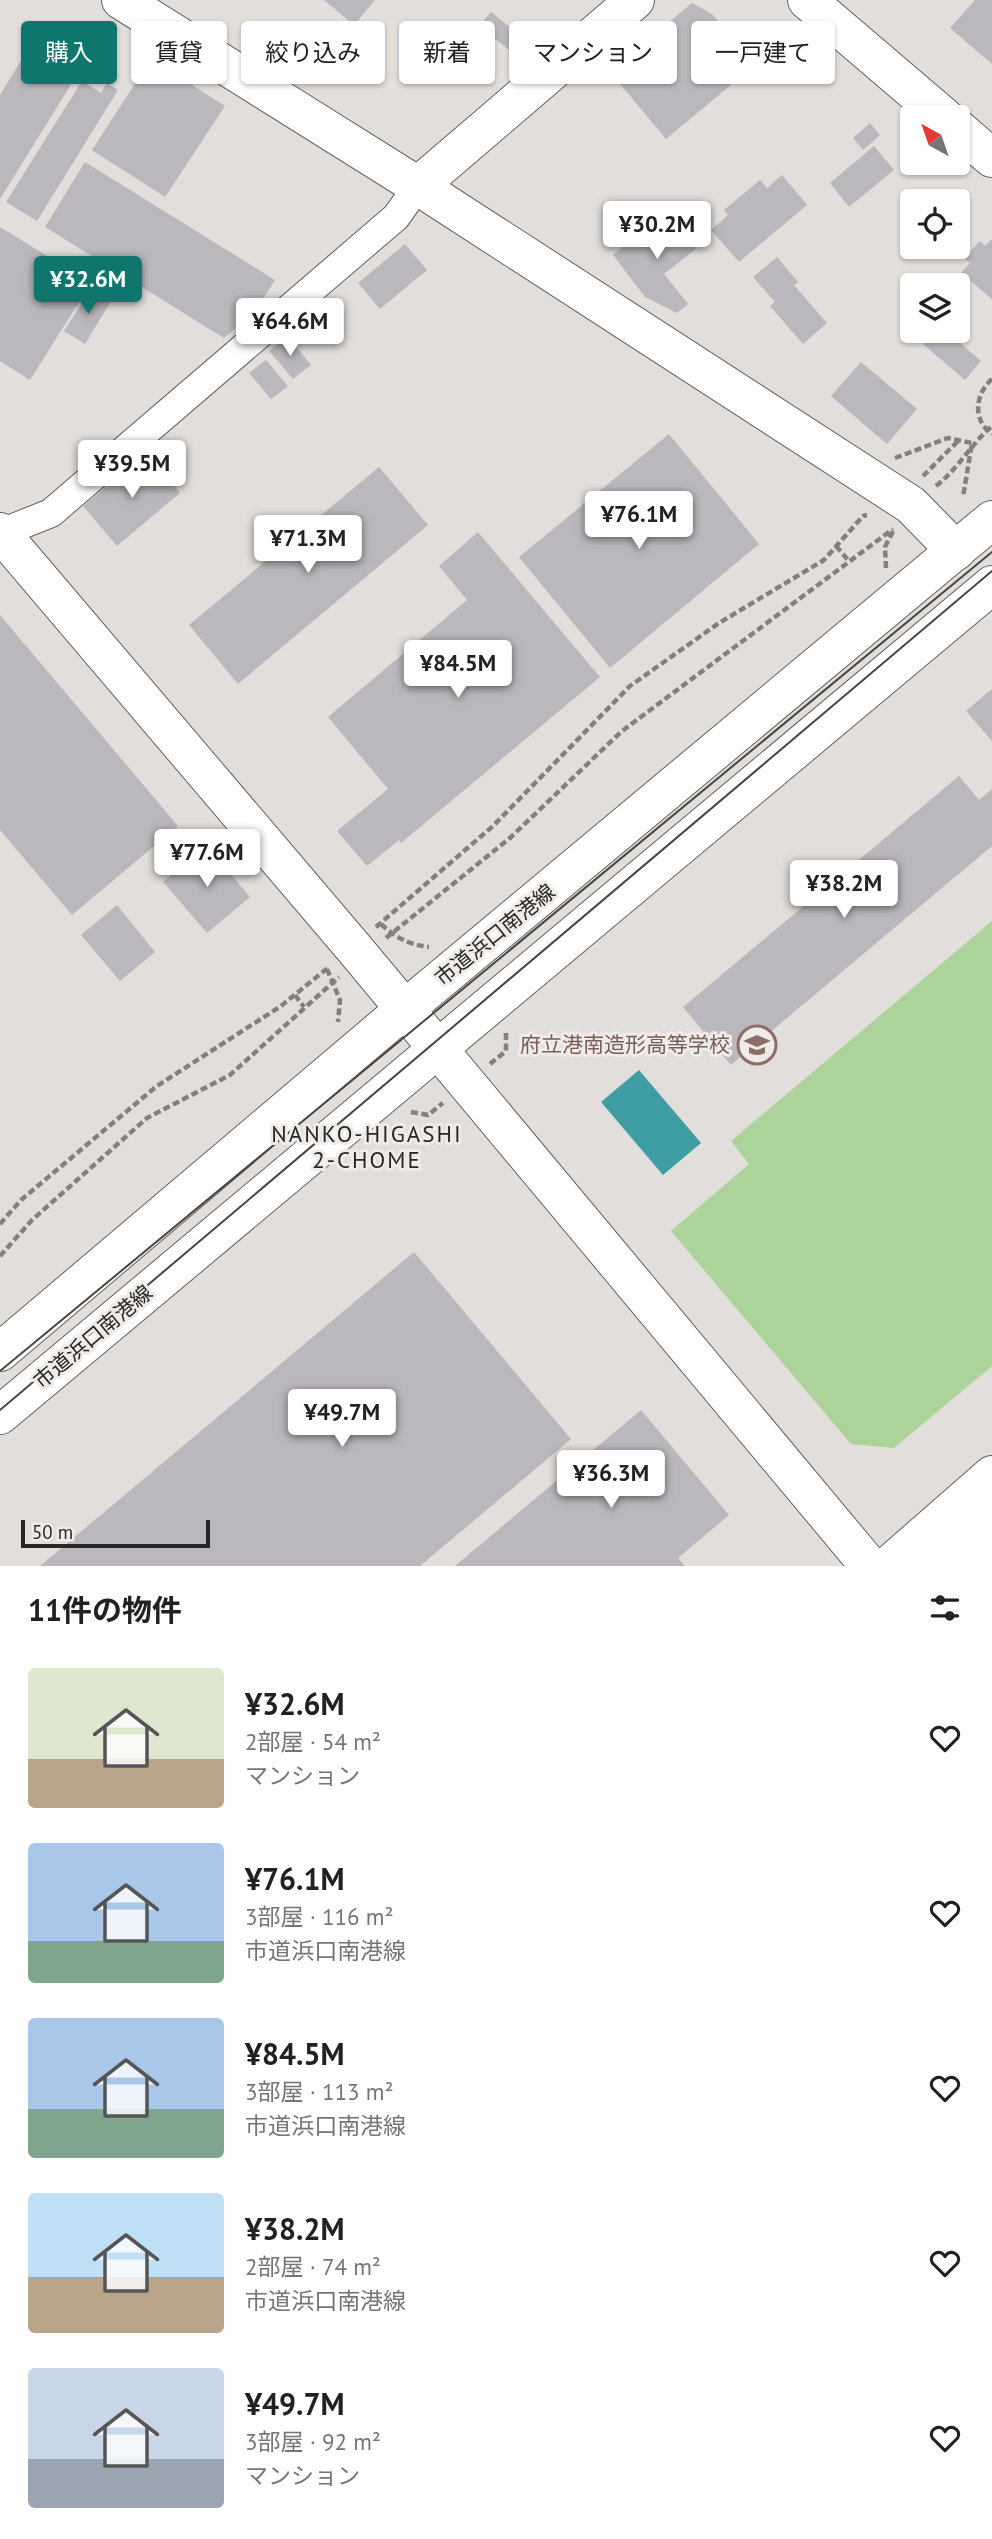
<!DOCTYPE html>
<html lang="ja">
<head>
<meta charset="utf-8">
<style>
	body { margin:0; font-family:"PT Sans","Noto Sans JP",sans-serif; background:#f6f6f6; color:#202124; height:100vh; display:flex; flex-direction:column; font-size:26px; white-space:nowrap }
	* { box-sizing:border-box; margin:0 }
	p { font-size:23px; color:#757577 }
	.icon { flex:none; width:38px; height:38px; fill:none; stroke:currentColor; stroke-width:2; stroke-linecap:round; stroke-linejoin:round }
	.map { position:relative; height:1566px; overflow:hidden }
	.drawer { display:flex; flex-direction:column; background:#fff; flex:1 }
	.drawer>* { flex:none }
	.hud { position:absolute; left:21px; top:21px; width:950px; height:63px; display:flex; gap:14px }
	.needle { width:46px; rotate:320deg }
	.controls { position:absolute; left:900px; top:105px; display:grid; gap:14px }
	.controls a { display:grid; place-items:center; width:70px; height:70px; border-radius:7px; background:#fff; box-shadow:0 2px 5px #0004; font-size:35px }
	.scale { position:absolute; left:21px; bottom:18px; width:189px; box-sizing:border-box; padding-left:7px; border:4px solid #282725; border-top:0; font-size:19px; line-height:24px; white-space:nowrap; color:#282725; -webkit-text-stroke:5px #efebe8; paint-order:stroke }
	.price { position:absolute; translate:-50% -60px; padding:0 16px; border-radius:7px; background:#fff; color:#222; font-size:23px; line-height:46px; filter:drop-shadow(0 2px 4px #0008) }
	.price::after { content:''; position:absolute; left:50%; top:42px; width:21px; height:16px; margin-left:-10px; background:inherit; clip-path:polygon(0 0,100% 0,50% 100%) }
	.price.active { background:#0f766e; color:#fff }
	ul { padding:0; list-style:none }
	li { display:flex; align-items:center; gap:21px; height:175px; padding:0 28px }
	li span { display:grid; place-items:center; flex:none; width:196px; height:140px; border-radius:7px; color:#555 }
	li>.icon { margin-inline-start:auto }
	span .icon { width:84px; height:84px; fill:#fffc; stroke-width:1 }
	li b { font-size:30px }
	h2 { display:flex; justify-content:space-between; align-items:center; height:84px; padding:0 28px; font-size:30px }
	.tag { padding:0 24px; border-radius:7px; background:#fff; box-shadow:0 2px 5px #0004; font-size:24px; line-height:63px }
	.tag.active { background:#0f766e; color:#fff }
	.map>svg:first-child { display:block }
</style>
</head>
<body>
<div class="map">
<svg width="992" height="1566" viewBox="0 0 992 1566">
	<rect width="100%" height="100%" fill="#e2dedb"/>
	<!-- green -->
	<polygon fill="#abd39a" points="992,921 992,1366 894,1448 851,1444 671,1231 749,1164 731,1141"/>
	<!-- water -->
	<polygon fill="#3f9ea4" points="639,1070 701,1143 663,1175 601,1102"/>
	<!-- building -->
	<g fill="#bab8bc">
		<polygon points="324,0 375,0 354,25"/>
		<polygon points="975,0 992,0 992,64 950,28"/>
		<polygon points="692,3 712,14 755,65 666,139 610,72"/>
		<polygon points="491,12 521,36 509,50 479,26"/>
		<polygon points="33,41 80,70 0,199 0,95"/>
		<polygon points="151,59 225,106 165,197 92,150"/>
		<polygon points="82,81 101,93 107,83 118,90 37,221 6,202"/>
		<polygon points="870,123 880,135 863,150 853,138"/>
		<polygon points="874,146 894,170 849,207 830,183"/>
		<polygon points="85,162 275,280 254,313 224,338 45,227"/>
		<polygon points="782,175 807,205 739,262 711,230 728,215 724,210 760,180 767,188"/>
		<polygon points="666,212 696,249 664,274 688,304 677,313 645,297 613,255"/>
		<polygon points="0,227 91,283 30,380 0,361"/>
		<polygon points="992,239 992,299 961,273 970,263 964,258 980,241 985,246"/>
		<polygon points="405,244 427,270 380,309 358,283"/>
		<polygon points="777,257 798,282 794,285 827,323 803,344 770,306 775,302 753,277"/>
		<polygon points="91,289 111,301 85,344 64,331"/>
		<polygon points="933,331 946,331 981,361 965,380 923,344"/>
		<polygon points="287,336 311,365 293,379 269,351"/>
		<polygon points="266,360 288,386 271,399 249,373"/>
		<polygon points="861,362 917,409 887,444 831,396"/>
		<polygon points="669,434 759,544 610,668 519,557"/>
		<polygon points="147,453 180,493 117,546 83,506"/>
		<polygon points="379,467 428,525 238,684 189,625"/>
		<polygon points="478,532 600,677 401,843 399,840 367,866 337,831 388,789 328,717 467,600 439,566"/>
		<polygon points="0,615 178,826 72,915 0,830"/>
		<polygon points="992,689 992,741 966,711"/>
		<polygon points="959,776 979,800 992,789 992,846 731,1065 683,1007"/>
		<polygon points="207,846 250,897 207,933 163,882"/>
		<polygon points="117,905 155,952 120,981 81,935"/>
		<polygon points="414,1252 571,1439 420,1566 40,1566"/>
		<polygon points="641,1410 729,1515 678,1558 685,1566 455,1566"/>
	</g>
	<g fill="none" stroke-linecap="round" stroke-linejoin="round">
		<defs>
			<polyline id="street" points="1,533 51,513 396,217 418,186"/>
			<g id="secondary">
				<polyline points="121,0 418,186 911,505 956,551"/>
				<polyline points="807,0 944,117"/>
				<polyline points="957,128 992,158"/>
				<polyline points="418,186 635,0"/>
				<polyline points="0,532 353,947 866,1562"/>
				<polyline points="928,1566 992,1512"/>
			</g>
			<g id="primary">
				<polyline points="0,1352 405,1009 992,520"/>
				<polyline points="0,1415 992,585"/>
			</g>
			<g id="highway">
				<polyline points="888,1566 992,1475"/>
				<polyline points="970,1566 992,1546"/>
			</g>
		</defs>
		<!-- street casing -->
		<use href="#street" stroke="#64615e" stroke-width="30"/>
		<!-- secondary casing -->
		<use href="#secondary" stroke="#64615e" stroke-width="40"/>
		<!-- primary casing -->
		<use href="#primary" stroke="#64615e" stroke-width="40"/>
		<!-- highway casing -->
		<use href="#highway" stroke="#64615e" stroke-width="40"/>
		<!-- path -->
		<g stroke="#83817e" stroke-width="4.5" stroke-dasharray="7 3.5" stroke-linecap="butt">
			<polyline points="895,458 948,438 972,443 963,497"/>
			<polyline points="923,476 959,440"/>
			<path d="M936,486C958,469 971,444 992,426"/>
			<polyline points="836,546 848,560"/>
			<polyline points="886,568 885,547 894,529"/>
			<path d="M381,924C395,937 409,945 429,947"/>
			<polyline points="376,927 493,826 630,686 719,623 824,560 863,516 867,515"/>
			<polyline points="386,938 510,838 622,731 893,529"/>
			<polyline points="327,969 340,1000 338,1022"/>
			<polyline points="295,995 304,1007"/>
			<polyline points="490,1064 506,1051 506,1032"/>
			<polyline points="411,1112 428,1115 443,1103"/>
			<polyline points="0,1224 21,1200 157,1086 281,1006 329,967"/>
			<polyline points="0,1256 32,1220 147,1118 230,1075 339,977"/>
		</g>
		<!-- street -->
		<use href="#street" stroke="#fff" stroke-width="28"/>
		<!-- secondary -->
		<use href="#secondary" stroke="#fff" stroke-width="38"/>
		<!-- primary -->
		<use href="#primary" stroke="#fff" stroke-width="38"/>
		<!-- highway -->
		<use href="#highway" stroke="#fff" stroke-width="38"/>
		<!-- tram -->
		<g stroke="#474644" stroke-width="2">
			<polyline points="0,1371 992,552"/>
			<polyline points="0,1410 992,571"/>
		</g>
		<!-- path-bridge -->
		<path stroke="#83817e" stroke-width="4.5" stroke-dasharray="7 3.5" stroke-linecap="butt" d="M992,379C975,394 972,420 992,434"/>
	</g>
	<!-- icons -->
	<defs>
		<symbol id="school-ring" viewBox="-11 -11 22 22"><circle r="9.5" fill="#efebe8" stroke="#8d6e63" stroke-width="1.5"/><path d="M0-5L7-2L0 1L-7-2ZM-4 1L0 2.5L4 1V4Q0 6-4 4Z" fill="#8d6e63"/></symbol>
	</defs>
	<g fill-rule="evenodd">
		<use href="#school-ring" x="735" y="1023" width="44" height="44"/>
	</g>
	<g text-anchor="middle" stroke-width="6" stroke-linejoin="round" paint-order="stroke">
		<!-- street labels -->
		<g font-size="21" fill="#282725" stroke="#efebe8">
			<text transform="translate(495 935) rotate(-39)" y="7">市道浜口南港線</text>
			<text transform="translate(93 1337) rotate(-40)" y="7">市道浜口南港線</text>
		</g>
		<!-- education labels -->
		<g font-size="21" fill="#785e54" stroke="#efebe8" text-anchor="end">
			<text x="730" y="1052">府立港南造形高等学校</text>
		</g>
		<!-- neighbourhood labels -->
		<g font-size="23" letter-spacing="2" fill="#282725" stroke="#efebe8">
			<text x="367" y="1142">NANKO-HIGASHI<tspan x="367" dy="26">2-CHOME</tspan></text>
		</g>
	</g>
</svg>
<div class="controls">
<a><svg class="needle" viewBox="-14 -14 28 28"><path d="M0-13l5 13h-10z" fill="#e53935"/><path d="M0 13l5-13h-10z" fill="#757577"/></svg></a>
<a><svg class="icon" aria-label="locate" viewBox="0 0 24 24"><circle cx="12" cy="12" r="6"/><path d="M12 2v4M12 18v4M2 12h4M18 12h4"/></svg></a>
<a><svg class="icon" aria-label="layers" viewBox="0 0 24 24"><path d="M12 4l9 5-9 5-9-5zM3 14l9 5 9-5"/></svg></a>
</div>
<div class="scale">50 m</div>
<b class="price" style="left:657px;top:261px">¥30.2M</b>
<b class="price active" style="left:88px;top:316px">¥32.6M</b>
<b class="price" style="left:290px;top:358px">¥64.6M</b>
<b class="price" style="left:132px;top:500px">¥39.5M</b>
<b class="price" style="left:639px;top:551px">¥76.1M</b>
<b class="price" style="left:308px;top:575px">¥71.3M</b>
<b class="price" style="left:458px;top:700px">¥84.5M</b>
<b class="price" style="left:207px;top:889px">¥77.6M</b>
<b class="price" style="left:844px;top:920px">¥38.2M</b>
<b class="price" style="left:342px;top:1449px">¥49.7M</b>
<b class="price" style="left:611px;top:1510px">¥36.3M</b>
<div class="hud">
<a class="tag active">購入</a>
<a class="tag">賃貸</a>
<a class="tag">絞り込み</a>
<a class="tag">新着</a>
<a class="tag">マンション</a>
<a class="tag">一戸建て</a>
</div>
</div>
<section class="drawer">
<h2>11件の物件<svg class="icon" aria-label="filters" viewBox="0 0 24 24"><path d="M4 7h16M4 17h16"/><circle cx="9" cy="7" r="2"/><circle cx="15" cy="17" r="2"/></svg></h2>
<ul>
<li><span style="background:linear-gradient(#dfe7d0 65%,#b9a48a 0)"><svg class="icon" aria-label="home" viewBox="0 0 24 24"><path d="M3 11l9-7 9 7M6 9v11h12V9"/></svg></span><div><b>¥32.6M</b><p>2部屋 · 54 m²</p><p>マンション</p></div><svg class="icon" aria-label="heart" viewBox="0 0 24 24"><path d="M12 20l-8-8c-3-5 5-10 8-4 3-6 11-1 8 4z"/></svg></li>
<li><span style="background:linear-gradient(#a9c7e8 70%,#7fa58c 0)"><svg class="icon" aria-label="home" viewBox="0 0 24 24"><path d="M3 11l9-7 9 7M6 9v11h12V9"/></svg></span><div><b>¥76.1M</b><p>3部屋 · 116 m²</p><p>市道浜口南港線</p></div><svg class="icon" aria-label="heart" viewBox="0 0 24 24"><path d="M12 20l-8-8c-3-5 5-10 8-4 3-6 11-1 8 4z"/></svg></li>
<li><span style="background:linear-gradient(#a9c7e8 65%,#7fa58c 0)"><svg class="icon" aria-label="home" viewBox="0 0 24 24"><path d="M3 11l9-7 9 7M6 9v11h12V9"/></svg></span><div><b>¥84.5M</b><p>3部屋 · 113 m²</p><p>市道浜口南港線</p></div><svg class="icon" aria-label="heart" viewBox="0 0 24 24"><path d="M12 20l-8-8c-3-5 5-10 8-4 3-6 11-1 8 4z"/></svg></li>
<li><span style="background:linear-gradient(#bfe0f5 60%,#b9a48a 0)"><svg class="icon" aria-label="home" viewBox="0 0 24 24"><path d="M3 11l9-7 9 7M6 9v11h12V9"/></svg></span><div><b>¥38.2M</b><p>2部屋 · 74 m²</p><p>市道浜口南港線</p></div><svg class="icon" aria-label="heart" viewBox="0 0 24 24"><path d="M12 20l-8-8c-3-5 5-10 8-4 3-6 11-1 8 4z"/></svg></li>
<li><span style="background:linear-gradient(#c9d6e8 65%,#9aa5b1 0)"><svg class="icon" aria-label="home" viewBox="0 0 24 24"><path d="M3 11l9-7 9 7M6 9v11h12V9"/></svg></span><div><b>¥49.7M</b><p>3部屋 · 92 m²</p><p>マンション</p></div><svg class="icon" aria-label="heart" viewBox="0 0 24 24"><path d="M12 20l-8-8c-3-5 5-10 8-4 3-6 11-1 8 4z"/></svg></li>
</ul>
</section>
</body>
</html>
